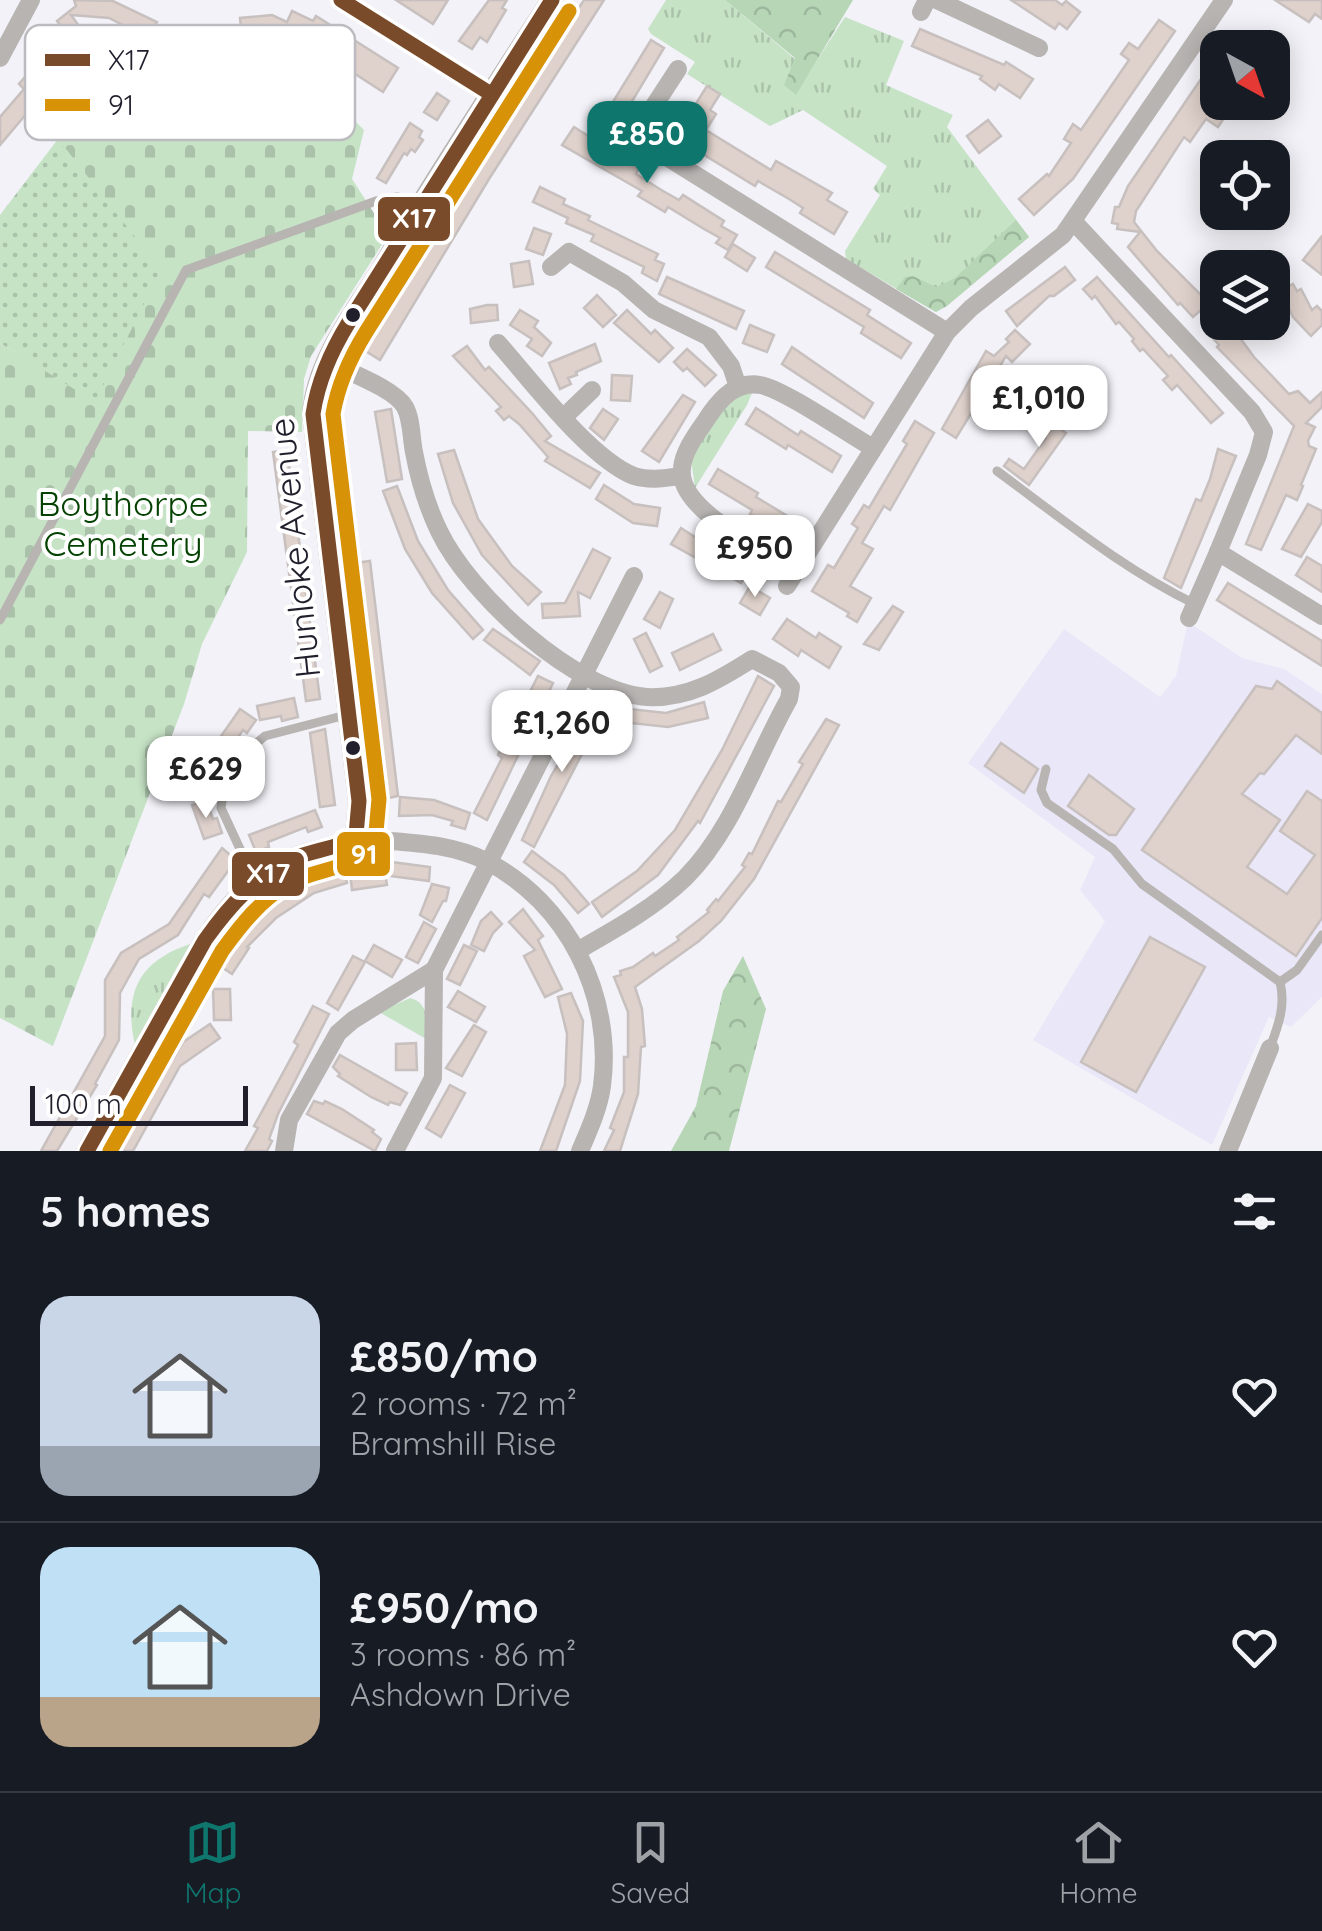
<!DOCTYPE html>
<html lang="en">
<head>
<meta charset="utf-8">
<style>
	body { margin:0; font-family:Quicksand,sans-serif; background:#242831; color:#f1f3f6; height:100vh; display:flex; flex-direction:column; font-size:38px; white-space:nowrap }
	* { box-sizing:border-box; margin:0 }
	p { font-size:32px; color:#9ea1a6 }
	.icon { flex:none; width:55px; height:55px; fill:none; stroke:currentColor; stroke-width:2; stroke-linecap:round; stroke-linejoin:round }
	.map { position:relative; height:1151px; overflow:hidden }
	.details { display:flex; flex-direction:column; background:#171b24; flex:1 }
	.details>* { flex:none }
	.needle { width:65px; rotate:140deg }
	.fabs { position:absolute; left:1200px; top:30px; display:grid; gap:20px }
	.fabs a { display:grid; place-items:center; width:90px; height:90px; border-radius:20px; background:#171b24; box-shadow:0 5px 25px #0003; font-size:50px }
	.scale { position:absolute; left:30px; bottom:25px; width:218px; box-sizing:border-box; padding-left:10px; border:5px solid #211f2c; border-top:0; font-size:28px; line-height:35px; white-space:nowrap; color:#211f2c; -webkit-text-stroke:8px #fff; paint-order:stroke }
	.price { position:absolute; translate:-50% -85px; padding:0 22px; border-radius:20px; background:#fff; color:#222; font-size:32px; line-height:65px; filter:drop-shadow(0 2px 5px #0008) }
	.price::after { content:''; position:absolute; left:50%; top:60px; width:30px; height:22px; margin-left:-15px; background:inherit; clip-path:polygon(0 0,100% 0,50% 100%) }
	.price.active { background:#0f766e; color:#fff }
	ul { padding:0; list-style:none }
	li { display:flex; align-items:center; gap:30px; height:250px; padding:0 40px }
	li+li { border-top:2px solid #363941 }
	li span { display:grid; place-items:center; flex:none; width:280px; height:200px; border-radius:30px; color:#555 }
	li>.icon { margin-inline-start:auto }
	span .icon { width:120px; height:120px; fill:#fffc; stroke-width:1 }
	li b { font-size:42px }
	h2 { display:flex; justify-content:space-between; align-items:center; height:120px; padding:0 40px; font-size:42px }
	.menu { display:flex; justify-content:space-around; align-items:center; height:140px; border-top:2px solid #363941; background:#171b24; font-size:28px; color:#9ea1a6 }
	.menu a { display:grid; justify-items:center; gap:5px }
	.menu .active { color:#0f766e }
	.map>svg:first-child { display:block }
</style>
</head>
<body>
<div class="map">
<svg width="1322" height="1151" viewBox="0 0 1322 1151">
	<defs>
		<pattern id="grass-tufts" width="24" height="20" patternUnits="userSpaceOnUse" patternTransform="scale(2.5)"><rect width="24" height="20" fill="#c6e3c6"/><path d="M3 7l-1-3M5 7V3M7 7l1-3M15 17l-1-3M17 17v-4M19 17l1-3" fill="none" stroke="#aac2aa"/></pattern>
		<pattern id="forest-crowns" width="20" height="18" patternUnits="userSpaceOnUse" patternTransform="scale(2.5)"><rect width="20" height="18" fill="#b7d6b6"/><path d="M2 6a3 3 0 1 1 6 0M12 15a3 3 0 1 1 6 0" fill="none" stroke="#9db79d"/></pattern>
		<pattern id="cemetery-stones" width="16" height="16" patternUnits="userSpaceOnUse" patternTransform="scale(2.5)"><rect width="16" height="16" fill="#c6e3c6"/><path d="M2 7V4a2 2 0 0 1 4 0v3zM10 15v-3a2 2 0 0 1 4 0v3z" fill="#aac2aa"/></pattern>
		<pattern id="garden-dots" width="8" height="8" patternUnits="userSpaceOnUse" patternTransform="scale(2.5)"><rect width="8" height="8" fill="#c6e3c6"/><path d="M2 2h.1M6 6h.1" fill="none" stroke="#aac2aa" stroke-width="1.8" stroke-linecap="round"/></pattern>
	</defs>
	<rect width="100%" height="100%" fill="#f2f2f8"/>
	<!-- built -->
	<polygon fill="#eae8f8" points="1188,622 1242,658 1284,669 1322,694 1322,997 1291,1027 1269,1017 1212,1145 1033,1040 1105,921 1080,890 1095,857 968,763 1064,629 1160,697 1176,676"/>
	<!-- grass -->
	<g fill="url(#grass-tufts)">
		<polygon points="666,0 725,0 795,59 795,94 845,17 904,41 886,85 953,115 947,127 1029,237 936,312 846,259 845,251 880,195 873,189 887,166 803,110 770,126 687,74 695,62 651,34 648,29"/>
		<polygon points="752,393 747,405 695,488 691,459 726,402 738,395"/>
		<path d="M190,944V945L135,1045C123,993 139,961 190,944Z"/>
		<path d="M410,998C429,1002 427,1023 428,1040L379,1012Z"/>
	</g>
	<!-- forest -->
	<g fill="url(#forest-crowns)">
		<polygon points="725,0 853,0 796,95 784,85 795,58"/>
		<polygon points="1016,220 1029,237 947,306 936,312 896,289 905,277 913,276 936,287 955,278"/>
		<polygon points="743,956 766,1009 729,1151 671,1151 696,1106 723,991"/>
	</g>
	<!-- cemetery -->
	<polygon fill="url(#cemetery-stones)" points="301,67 364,130 352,179 388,235 311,356 304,379 302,432 248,431 247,552 202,644 184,704 53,1046 0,1018 0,343 95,401 160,271 58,139 105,76"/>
	<!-- garden -->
	<polygon fill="url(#garden-dots)" points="58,139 161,270 95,402 0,343 0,215"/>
	<!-- building -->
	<g fill="#dfd1cb" stroke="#c7c0bf" stroke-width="2.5">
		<polygon points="74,0 113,1 157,22 148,38 109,18 71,15 79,26 61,39 67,44 49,65 35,53 60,25 57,21 76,6"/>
		<polygon points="396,0 448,0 433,24"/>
		<polygon points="489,0 507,0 502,8 506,10 487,42 480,37 472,49 459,41"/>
		<polygon points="584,0 604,0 489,179 380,360 364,350 466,181"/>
		<polygon points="1011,0 1055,0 1062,5 1066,1 1080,12 1067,29 1059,23 1055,29"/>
		<polygon points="1275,0 1322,0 1322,19 1315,14 1309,22"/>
		<polygon points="292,11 313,21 316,16 398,68 383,92 326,55 329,50 301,32 295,46 273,35 242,38 240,18 272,15 287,22"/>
		<polygon points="1159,20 1175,31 1073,179 1034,215 1019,199 1047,174 1049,176 1071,143 1064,139 1073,124 1081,130 1129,60 1121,54 1129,43 1138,49"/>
		<polygon points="920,29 1004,65 1006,62 1033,79 1020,98 999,84 995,90 980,79 982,76 912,46"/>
		<polygon points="651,40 664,48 625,113 611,105"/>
		<polygon points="1218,54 1216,109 1226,115 1218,127 1206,119 1190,142 1184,137 1136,211 1134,222 1157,251 1209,303 1193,317 1180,303 1178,305 1128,247 1140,232 1117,229 1118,224 1112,223 1115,207 1119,207 1128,186"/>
		<polygon points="37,63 50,75 28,102 33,106 0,145 0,117 24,89 19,84"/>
		<polygon points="707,86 720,94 710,110 716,114 706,130 771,170 776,161 832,193 827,200 847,212 834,234 800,213 803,208 789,199 758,181 755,186 675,137"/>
		<polygon points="437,93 449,101 437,120 424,112"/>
		<polygon points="988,120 1001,136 979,153 967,136"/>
		<polygon points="410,123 422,131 419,137 423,140 415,152 411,149 407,155 404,153 386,183 377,178"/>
		<polygon points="574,127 639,168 636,174 663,191 679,200 683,195 724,221 721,226 737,235 728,250 716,243 720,238 704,229 668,207 665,212 638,196 642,191 562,145"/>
		<polygon points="540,187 565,199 563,204 590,216 588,220 658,254 655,260 664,264 657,281 642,273 644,267 591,241 594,235 566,223 568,218 533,202"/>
		<polygon points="534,228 551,234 543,255 526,249"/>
		<polygon points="1322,236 1322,275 1303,260"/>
		<polygon points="733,244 755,258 747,271 725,257"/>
		<polygon points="775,252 870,310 867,315 911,343 901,358 861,333 864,327 766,267"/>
		<polygon points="529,261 533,284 514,287 511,264"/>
		<polygon points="1065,267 1075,280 1054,296 1049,296 1017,326 1006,311"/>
		<polygon points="667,277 744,311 736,329 659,294"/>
		<polygon points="1097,277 1169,357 1171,355 1223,413 1211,423 1177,385 1172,390 1163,380 1168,376 1143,349 1140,351 1132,341 1134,339 1119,322 1116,324 1095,296 1092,299 1083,289"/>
		<polygon points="1293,284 1297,291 1301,289 1312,310 1317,306 1322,311 1322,325 1311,336 1293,317 1284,298 1282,290"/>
		<polygon points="597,295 616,315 603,327 584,308"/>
		<polygon points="487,305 497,305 498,320 471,323 470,309"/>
		<polygon points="520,310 538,321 534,327 551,343 542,356 527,346 532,339 510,325"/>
		<polygon points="627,310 651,334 655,330 673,348 659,362 614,323"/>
		<polygon points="1222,322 1233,333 1235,331 1254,357 1289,394 1298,391 1310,403 1322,392 1322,407 1306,423 1315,427 1308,441 1309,446 1316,449 1301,485 1303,486 1297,500 1286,495 1261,550 1246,544 1294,426 1217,347 1219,345 1209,334"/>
		<polygon points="750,325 774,335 767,352 743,343"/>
		<polygon points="1015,330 1030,344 1012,362 1006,356 956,438 942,429 986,351 994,356 1009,342 1006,339"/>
		<polygon points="595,344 601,361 576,372 577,375 568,378 571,384 560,389 549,363"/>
		<polygon points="467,346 485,370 489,367 532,413 551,436 545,441 600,473 590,488 545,461 548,457 519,424 509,416 504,420 496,411 501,407 453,356"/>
		<polygon points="792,347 873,403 864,418 782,364"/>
		<polygon points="687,349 716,375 705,386 687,368 683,371 674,362"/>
		<polygon points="612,375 632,376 630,401 611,400"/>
		<polygon points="683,395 695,402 659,462 642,451"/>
		<polygon points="756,408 798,435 801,431 841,456 832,472 788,445 786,449 746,424"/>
		<polygon points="391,409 402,479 387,482 375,412"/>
		<polygon points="603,409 618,419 604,440 590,428"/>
		<polygon points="1040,415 1066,433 1029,485 1004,466 1009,459 1024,469 1046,438 1031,429"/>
		<polygon points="915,421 934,433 890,510 884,506 862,543 873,549 850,586 871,598 857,622 847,616 849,613 812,591 828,565 834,568 858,528 852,524 864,505 869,508 907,444 903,441"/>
		<polygon points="1218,449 1236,456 1181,588 1164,578 1196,499 1201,501 1210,479"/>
		<polygon points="287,450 320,699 306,701 273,452"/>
		<polygon points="454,450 478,519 512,566 541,592 528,605 482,555 453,503 438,454"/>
		<polygon points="718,469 758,493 756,497 804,526 796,539 750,514 752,510 709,484"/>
		<polygon points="604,485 634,504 660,508 657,526 633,523 596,499"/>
		<polygon points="397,486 418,541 448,590 483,630 473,639 432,593 405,549 383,491"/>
		<polygon points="1308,504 1322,511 1322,522 1301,557 1282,549"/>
		<polygon points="681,528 729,559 732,554 752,566 741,583 671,544"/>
		<polygon points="593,549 610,558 590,598 578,592 580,616 543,618 542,604 565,603"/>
		<polygon points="1307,557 1322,566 1322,592 1296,575"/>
		<polygon points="370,561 398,796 384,799 354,563"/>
		<polygon points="1228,583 1322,641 1322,666 1217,600"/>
		<polygon points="750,586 770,598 760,615 740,603"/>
		<polygon points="660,592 673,599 660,628 644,619"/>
		<polygon points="893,606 903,612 879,650 864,644"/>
		<polygon points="787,619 816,638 819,633 841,647 829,668 801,650 798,656 773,639"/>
		<polygon points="493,629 540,661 530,675 484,640"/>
		<polygon points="646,633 662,666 650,672 634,639"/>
		<polygon points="713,634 721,650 680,670 672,653"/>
		<polygon points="538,676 553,683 487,820 474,813 502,758 498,755"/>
		<polygon points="758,676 774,686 700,823 698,821 658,875 602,917 592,902 637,871 675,830 722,750"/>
		<polygon points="1277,681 1322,713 1322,754 1296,735 1264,774 1260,773 1242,794 1280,820 1247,867 1287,894 1315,855 1280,831 1307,791 1322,801 1322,918 1296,956 1142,850 1256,686 1272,689"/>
		<polygon points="294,698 298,717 282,721 281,716 260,720 257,706"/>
		<polygon points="704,702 708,718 668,727 612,721 614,703 629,706 629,709 666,713"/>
		<polygon points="590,706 603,713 534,847 522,840 551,776 574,738 571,736"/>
		<polygon points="240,709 256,720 247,733 243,730 208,780 212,783 203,796 187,785"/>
		<polygon points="826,719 839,725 754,879 721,921 699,941 635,987 642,1009 645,1046 641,1047 638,1094 620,1151 604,1151 614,1130 610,1128 624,1092 624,1057 628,1057 628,1012 614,977 621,975 620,971 633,967 653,953 655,956 679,940 677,937 709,912 707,910 716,899 718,901 745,867 742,865 749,853 752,854 778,801 781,802 803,764 799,762"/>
		<polygon points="325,729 335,805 320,807 310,733"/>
		<polygon points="1001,743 1038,769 1024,793 985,766"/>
		<polygon points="1089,775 1134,809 1116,835 1109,835 1068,806"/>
		<polygon points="400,797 434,800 470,813 465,829 451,825 453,821 432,815 399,816"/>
		<polygon points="206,801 213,819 217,818 222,833 204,839 192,805"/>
		<polygon points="315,810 322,827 308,832 306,827 268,842 269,847 256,852 249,835"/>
		<polygon points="222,848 236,860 209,897 204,894 178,935 139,959 120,993 119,1040 95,1084 97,1085 57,1151 41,1151 105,1036 105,980 121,953 169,924"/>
		<polygon points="532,851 564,875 589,904 578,913 554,885 524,862"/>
		<polygon points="392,862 430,867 429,881 390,876"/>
		<polygon points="384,868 387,885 352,890 350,873"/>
		<polygon points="343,869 347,883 314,893 276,918 247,947 249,948 232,974 217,964 241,934 238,931 286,894 284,891"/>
		<polygon points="432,884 449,888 446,901 443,901 432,922 420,915"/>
		<polygon points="523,909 543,936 538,940 562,989 545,997 524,956 535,950 509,922"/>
		<polygon points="491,912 502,924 493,933 484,951 471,945 481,921"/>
		<polygon points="424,922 436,929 418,963 406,957"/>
		<polygon points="1150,937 1205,967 1136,1092 1081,1062"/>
		<polygon points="374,945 402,960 392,977 365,961"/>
		<polygon points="464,945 477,951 460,985 447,979"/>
		<polygon points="353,956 365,962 338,1010 327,1003"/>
		<polygon points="213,989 230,989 231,1020 214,1020"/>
		<polygon points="458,991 485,1007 476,1022 448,1007"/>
		<polygon points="571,993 583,1021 580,1081 556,1151 540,1151 565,1085 567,1034 558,997"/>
		<polygon points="313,1006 329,1014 278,1114 269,1139 272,1141 267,1151 245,1151 258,1128 254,1126 298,1045 294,1042"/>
		<polygon points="210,1024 220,1038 180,1066 133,1151 117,1151 146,1093 149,1094 164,1068 160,1066 167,1054 174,1058 183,1042"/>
		<polygon points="474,1025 486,1032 462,1076 446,1068"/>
		<polygon points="416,1043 417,1070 396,1070 396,1044"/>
		<polygon points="340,1055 407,1093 400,1105 390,1102 388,1105 371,1097 338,1076 340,1074 333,1067"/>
		<polygon points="450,1085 465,1093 441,1137 426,1128"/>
		<polygon points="314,1101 323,1104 325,1101 342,1109 374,1130 372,1132 381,1139 375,1151 307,1114"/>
	</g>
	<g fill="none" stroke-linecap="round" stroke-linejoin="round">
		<!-- lane -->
		<g stroke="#b7b4b2" stroke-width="9">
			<path d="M997,471C1061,518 1123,569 1195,604"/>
			<polyline points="0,620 186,270 376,201 397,197 419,202"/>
			<path d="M1046,769L1041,790L1047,803L1113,849L1142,884L1280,982C1286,1006 1278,1026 1270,1048"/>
			<polyline points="254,879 221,808 224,787 254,745 265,736 346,715"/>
			<polyline points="1280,982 1297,970 1322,935"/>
		</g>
		<!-- street -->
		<g stroke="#b7b4b2" stroke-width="18">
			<polyline points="341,0 491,94"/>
			<polyline points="937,0 1039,48"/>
			<polyline points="921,12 927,0"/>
			<polyline points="0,58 31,0"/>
			<polyline points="606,119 947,332"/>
			<polyline points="635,135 678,69"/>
			<polyline points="1073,221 1252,412 1264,432 1258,455 1218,552 1322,616"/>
			<polyline points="551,267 569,252 623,283 654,310 709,337 731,366 738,387"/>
			<path d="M498,343C530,379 590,459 634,476C650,481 666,478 682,476"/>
			<path d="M327,361C347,372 394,388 405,407C412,420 411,438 414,452C419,479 427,506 439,531C469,594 575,692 647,697C688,699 719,680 752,659L779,673L791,687L789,699C756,757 733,830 685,878C654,908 614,930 577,951"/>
			<polyline points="564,417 592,390"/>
			<path d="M797,570C765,550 676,510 682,468C684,448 700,430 710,414C722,397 737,381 760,385C784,389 848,434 873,448"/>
			<polyline points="787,586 947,332 971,308 1063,235 1224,0"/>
			<polyline points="1189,618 1218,552"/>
			<path d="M356,835L366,839C407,843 447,842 486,861C567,902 614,996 602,1086C599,1108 589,1130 580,1151"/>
			<polyline points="284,1151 289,1120 338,1033 353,1020 434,970"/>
			<polyline points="395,1151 433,1078 434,970 634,576"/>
			<polyline points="1228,1151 1270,1048"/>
		</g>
		<!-- secondary -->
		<path stroke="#b6b3b3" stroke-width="22" d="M87,1151L205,940C230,904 256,874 298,857C317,849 342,849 356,835L359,801L313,414C317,361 354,315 381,271C435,179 494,90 552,0"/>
		<defs>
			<g id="bus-1">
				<polyline points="341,0 491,94"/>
				<path d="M87,1151L205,940C230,905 257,874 298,857C317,849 339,849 356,835L359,801L313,414C318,380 331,351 349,322L552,0"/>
			</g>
			<path id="bus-2" d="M110,1151L222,951C241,925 261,899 290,883C317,868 356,870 375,843L379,799L333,414C338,384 350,358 366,332L569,11"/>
		</defs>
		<!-- bus-1 casing -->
		<use href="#bus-1" stroke="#fff" stroke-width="22"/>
		<!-- bus-2 casing -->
		<use href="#bus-2" stroke="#fff" stroke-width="22"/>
		<!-- bus-1 -->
		<use href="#bus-1" stroke="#7a4b2a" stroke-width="15"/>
		<!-- bus-2 -->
		<use href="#bus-2" stroke="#d79207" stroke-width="15"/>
	</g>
	<!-- markers -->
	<g fill="#211f2c" stroke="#fff" stroke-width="4">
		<circle cx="353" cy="315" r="9"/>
		<circle cx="353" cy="748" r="9"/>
	</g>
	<g text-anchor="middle" stroke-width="8" stroke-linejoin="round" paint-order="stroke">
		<!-- park labels -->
		<g font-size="35" fill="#044202" stroke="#fff">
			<text x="123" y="516">Boythorpe<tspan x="123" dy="40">Cemetery</tspan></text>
		</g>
		<!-- street labels -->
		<g font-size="35" fill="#211f2c" stroke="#fff">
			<text transform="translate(295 548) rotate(-96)" y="12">Hunloke Avenue</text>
		</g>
	</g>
	<!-- legend -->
	<rect x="25" y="25" width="330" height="115" rx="15" fill="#fff" stroke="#bcbcc0" stroke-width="2.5"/>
	<rect x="45" y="54" width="45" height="12" fill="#7a4b2a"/>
	<rect x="45" y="99" width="45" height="12" fill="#d79207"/>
	<g font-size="28" fill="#211f2c">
		<text x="108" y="70">X17</text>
		<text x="108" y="115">91</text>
	</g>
	<g stroke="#fff" stroke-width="4">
		<rect x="376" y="195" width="76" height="48" rx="10" fill="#7a4b2a"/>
		<rect x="335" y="830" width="57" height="48" rx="10" fill="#d79207"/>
		<rect x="230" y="850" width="76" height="48" rx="10" fill="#7a4b2a"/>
	</g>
	<g font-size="28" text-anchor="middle" font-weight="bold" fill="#fff">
		<text x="414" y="228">X17</text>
		<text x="364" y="864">91</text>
		<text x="268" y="883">X17</text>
	</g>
</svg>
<div class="fabs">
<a><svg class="needle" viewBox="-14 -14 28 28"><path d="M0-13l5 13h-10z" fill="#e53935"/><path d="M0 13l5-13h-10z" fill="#9ea1a6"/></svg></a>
<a><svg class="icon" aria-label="locate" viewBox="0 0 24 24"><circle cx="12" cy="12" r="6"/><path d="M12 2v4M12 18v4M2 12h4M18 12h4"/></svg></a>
<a><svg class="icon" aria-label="layers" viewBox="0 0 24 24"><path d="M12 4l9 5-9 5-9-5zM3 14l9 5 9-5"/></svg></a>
</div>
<div class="scale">100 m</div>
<b class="price active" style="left:647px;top:186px">£850</b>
<b class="price" style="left:1039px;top:450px">£1,010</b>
<b class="price" style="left:755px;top:600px">£950</b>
<b class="price" style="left:562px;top:775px">£1,260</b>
<b class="price" style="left:206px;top:821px">£629</b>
</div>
<section class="details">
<h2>5 homes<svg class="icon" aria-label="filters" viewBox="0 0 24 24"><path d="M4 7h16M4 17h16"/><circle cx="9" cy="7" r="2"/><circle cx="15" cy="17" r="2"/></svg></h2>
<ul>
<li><span style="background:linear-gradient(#c9d6e8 75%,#9aa5b1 0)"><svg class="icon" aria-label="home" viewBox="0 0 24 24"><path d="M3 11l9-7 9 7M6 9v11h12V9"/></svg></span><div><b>£850/mo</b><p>2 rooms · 72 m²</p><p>Bramshill Rise</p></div><svg class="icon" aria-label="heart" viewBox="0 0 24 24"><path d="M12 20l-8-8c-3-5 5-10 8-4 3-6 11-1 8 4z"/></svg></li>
<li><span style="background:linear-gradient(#bfe0f5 75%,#b9a48a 0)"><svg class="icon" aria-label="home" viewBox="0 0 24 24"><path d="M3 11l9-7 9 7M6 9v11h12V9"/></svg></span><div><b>£950/mo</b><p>3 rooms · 86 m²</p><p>Ashdown Drive</p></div><svg class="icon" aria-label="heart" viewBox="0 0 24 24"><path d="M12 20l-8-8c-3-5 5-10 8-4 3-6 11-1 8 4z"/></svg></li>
</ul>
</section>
<nav class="menu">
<a class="active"><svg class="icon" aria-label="map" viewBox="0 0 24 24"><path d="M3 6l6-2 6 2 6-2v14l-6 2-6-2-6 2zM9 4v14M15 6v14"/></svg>Map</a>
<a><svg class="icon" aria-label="saved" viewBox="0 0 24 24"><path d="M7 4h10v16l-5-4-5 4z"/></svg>Saved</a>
<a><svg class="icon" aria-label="home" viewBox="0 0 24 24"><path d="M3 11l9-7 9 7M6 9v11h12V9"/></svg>Home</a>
</nav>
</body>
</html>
